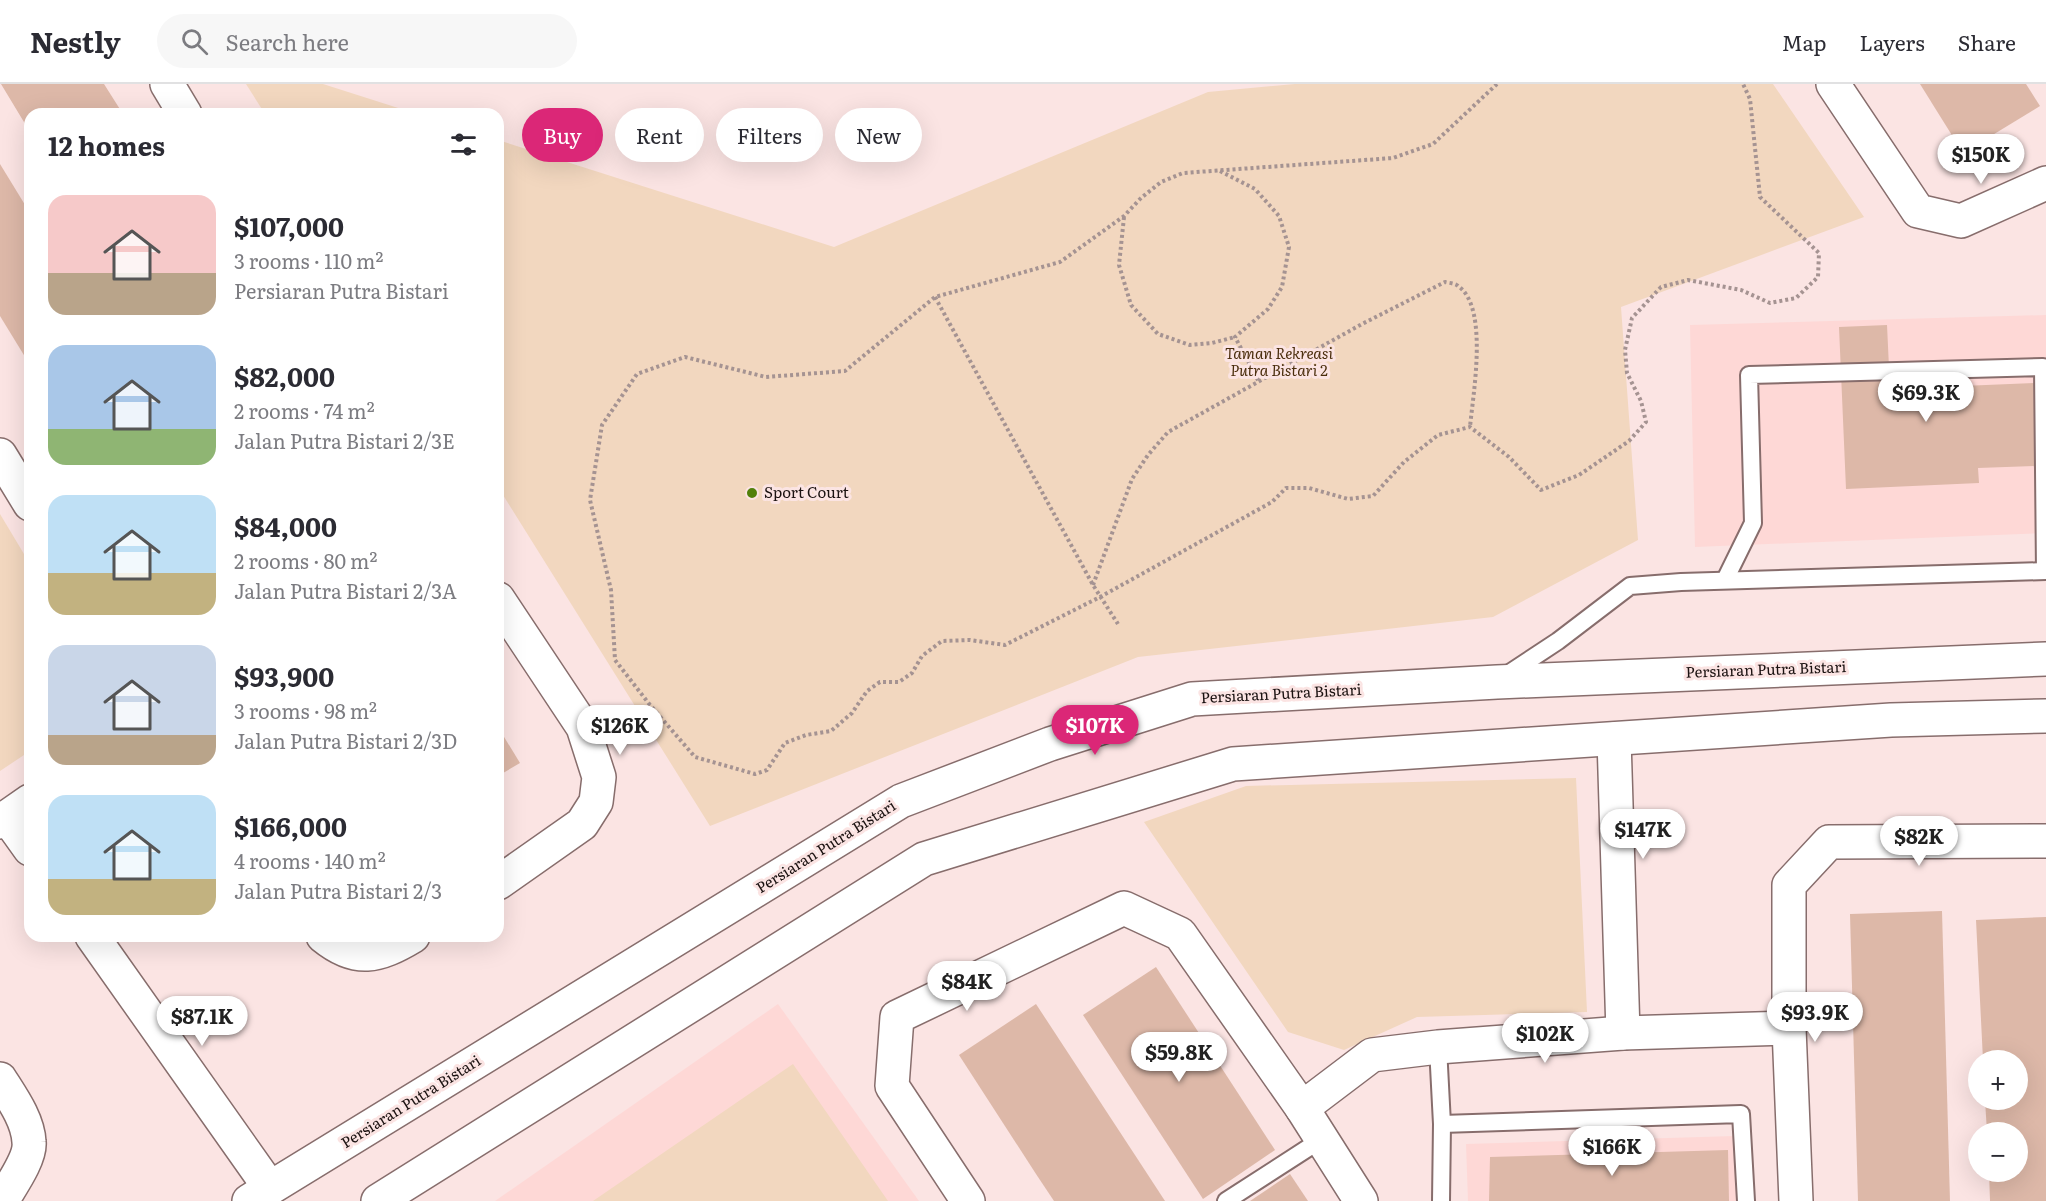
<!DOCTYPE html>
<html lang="en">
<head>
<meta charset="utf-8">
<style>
	body { margin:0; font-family:Literata,serif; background:#f7f7f7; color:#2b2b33; height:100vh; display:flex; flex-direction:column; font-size:22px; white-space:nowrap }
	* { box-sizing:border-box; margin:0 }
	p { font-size:20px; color:#7c7c81 }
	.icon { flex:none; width:33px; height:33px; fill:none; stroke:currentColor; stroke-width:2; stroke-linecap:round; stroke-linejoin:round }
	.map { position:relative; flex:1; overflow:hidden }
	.sheet { position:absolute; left:24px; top:24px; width:480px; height:834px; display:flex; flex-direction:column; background:#fff; border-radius:18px; box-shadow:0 6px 24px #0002 }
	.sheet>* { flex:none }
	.top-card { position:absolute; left:522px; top:24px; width:570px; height:54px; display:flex; gap:12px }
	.tools { position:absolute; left:1968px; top:966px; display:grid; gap:12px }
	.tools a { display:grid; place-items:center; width:60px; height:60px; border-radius:50%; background:#fff; box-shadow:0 6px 24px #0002; font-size:30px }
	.price { position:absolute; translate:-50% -51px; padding:0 14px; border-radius:21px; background:#fff; color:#222; font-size:20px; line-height:39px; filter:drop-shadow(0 2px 3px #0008) }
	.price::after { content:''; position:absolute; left:50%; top:36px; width:18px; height:14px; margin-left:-9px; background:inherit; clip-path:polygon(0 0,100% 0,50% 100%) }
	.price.selected { background:#db2777; color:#fff }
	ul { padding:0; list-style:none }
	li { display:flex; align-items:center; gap:18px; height:150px; padding:0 24px }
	li span { display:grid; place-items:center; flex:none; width:168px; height:120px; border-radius:18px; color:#555 }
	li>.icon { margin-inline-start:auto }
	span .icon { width:72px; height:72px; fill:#fffc; stroke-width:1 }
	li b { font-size:26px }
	h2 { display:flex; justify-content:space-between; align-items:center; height:72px; padding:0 24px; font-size:26px }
	.tag { padding:0 21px; border-radius:27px; background:#fff; box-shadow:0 6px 24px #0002; font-size:21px; line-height:54px }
	.tag.selected { background:#db2777; color:#fff }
	header { display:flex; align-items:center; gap:36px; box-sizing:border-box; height:84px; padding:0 30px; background:#fff; border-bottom:2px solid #e1e1e2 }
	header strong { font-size:28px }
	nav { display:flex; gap:33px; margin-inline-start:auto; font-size:21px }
	.search { width:420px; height:54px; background:#f7f7f7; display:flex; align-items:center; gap:15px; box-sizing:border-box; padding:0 21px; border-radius:33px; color:#7c7c81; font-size:22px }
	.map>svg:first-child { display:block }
</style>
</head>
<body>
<header>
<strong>Nestly</strong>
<div class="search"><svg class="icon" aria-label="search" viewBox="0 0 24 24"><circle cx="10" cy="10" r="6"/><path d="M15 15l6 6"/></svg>Search here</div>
<nav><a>Map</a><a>Layers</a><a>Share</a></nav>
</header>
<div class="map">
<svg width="2046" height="1117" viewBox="0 0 2046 1117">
	<rect width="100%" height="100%" fill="#fbe4e3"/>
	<!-- built -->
	<g fill="#fed8d6">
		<polygon points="2046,231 2046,449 1695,463 1690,241"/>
		<polygon points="778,920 919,1117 495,1117"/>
		<polygon points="1735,1052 1739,1117 1468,1117 1466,1060"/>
	</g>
	<!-- green -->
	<g fill="#f2d7bf">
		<polygon points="246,0 323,0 417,30 265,30"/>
		<polygon points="1295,0 1773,0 1864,133 1621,223 1638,456 1493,533 1138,573 710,742 498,403 498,56 834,163 1208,8"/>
		<polygon points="0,430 30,480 30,667 0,687"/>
		<polygon points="1576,694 1587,928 1417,933 1344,966 1288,948 1144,738 1246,702"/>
		<polygon points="793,980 888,1117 593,1117"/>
	</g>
	<!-- building -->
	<g fill="#ddb8a8">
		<polygon points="1,0 104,0 123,30 30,30 30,48"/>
		<polygon points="1920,0 2026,0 2040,22 1963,69"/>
		<polygon points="0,80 30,129 30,281 0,232"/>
		<polygon points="1887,241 1890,305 2034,299 2037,382 1978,384 1979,399 1846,405 1839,243"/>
		<polygon points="498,643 520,679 498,692"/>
		<polygon points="1942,827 1950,1117 1858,1117 1850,830"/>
		<polygon points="2046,833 2046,1117 1990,1117 1989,1088 2018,1088 2018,1048 1987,1048 1985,1016 2018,1016 2018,976 1983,976 1976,836"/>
		<polygon points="1156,883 1275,1066 1203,1115 1083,931"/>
		<polygon points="1036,920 1133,1068 1165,1117 1054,1117 1036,1090 959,971"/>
		<polygon points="1728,1066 1729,1117 1489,1117 1490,1073"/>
		<polygon points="1290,1090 1308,1117 1250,1117"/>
	</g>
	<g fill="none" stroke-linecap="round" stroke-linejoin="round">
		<defs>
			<g id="lane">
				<polyline points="1725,496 1753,439 1749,291 2043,283 2045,487"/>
				<polyline points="1505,592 1558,557 1630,502 1681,498 2046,487"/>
				<polyline points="1438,963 1442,1040 1441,1117"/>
				<polyline points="1442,1040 1741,1030 1746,1117"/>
				<polyline points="1226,1117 1322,1055"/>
			</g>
			<g id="street">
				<polyline points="167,0 185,30"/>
				<polyline points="1833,0 1918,127 1961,137 2046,99"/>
				<polyline points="0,371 30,420"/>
				<polyline points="498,515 583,643 599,693 596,718 582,740 498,799"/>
				<polyline points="1614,655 1623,949"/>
				<polyline points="7,733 30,765"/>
				<polyline points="0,738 30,717"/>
				<polyline points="92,852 270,1104"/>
				<path d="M323,852C356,879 378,873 413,852"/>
				<path d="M0,995C12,1014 28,1036 29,1058C31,1074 10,1103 2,1117"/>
				<polyline points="1302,1024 1372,971 1438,963 1623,949 1789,944"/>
				<polyline points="968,1117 892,1002 897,933 1124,824 1180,850 1302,1024 1361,1117"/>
				<polyline points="1796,1117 1789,944 1789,801 1829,758 2046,757"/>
			</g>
			<g id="secondary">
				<polyline points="249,1117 901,717 1050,660 1192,615 1497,598 2046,575"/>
				<polyline points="378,1117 924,775 1233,680 1891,636 2046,632"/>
			</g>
		</defs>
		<!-- lane casing -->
		<use href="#lane" stroke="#876d6c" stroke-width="20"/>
		<!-- street casing -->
		<use href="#street" stroke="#876d6c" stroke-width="36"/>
		<!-- secondary casing -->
		<use href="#secondary" stroke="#876d6c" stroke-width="36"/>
		<!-- path -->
		<g stroke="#a59392" stroke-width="4" stroke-dasharray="3 3" stroke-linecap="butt">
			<polyline points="1497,0 1433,60 1393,74 1183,89 1161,98 1141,114 1124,132 1060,178 935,213 845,287 766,293 685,273 637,290 602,341 590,416 611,506 615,576 650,621 695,673 755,690 767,686 785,659 806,651 831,647 852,629 867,607 880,598 899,598 912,589 922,572 942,557 970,556 1005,561 1100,513 1272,418 1286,404 1309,404 1348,415 1373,412 1404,378 1438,351 1470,343 1509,373 1541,406 1579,391 1629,357 1646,338 1641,317 1627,289 1625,266 1632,234 1661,203 1688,196 1741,206 1770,219 1796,214 1818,193 1819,169 1760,113 1750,15 1743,0"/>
			<polyline points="1220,87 1255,105 1279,132 1289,163 1282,203 1268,225 1235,253 1259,298"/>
			<polyline points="1124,133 1119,181 1131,221 1158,250 1190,261 1212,259 1235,253"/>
			<polyline points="935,213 1093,501 1118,540"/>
			<path d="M1093,501L1132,395L1148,371L1168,348L1362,240L1445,198C1448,199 1455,199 1458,202C1489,223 1473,310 1470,343"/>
		</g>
		<!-- lane -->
		<use href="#lane" stroke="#fff" stroke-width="16"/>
		<!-- street -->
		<use href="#street" stroke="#fff" stroke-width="33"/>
		<!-- secondary -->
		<use href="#secondary" stroke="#fff" stroke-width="33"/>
	</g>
	<!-- markers -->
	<circle fill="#52800b" stroke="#fbe4e3" stroke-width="2" cx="752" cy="409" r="6"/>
	<g text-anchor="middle" stroke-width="6" stroke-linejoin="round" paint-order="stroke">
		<!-- park labels -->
		<g font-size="15" font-style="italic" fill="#4a2d0c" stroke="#fbe4e3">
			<text x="1279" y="275">Taman Rekreasi<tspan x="1279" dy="17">Putra Bistari 2</tspan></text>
		</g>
		<!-- poi labels -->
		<g font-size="15" fill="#1b1211" stroke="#fbe4e3" text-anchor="start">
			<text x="764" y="414">Sport Court</text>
		</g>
		<!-- street labels -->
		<g font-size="15" fill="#1b1211" stroke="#fbe4e3">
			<text transform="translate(1766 586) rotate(-2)" y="5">Persiaran Putra Bistari</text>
			<text transform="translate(1281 610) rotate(-3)" y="5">Persiaran Putra Bistari</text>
			<text transform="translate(826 763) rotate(-32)" y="5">Persiaran Putra Bistari</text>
			<text transform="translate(411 1018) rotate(-32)" y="5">Persiaran Putra Bistari</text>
		</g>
	</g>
</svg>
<div class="tools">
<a>+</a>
<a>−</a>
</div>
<b class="price" style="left:1981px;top:101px">$150K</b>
<b class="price" style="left:1926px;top:339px">$69.3K</b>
<b class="price" style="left:620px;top:672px">$126K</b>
<b class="price selected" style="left:1095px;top:672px">$107K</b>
<b class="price" style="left:1643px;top:776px">$147K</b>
<b class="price" style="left:1919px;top:783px">$82K</b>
<b class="price" style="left:967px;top:928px">$84K</b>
<b class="price" style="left:1815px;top:959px">$93.9K</b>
<b class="price" style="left:202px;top:963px">$87.1K</b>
<b class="price" style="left:1545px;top:980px">$102K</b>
<b class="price" style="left:1179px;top:999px">$59.8K</b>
<b class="price" style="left:1612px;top:1093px">$166K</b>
<div class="top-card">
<a class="tag selected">Buy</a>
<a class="tag">Rent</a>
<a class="tag">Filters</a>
<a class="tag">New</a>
</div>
<section class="sheet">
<h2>12 homes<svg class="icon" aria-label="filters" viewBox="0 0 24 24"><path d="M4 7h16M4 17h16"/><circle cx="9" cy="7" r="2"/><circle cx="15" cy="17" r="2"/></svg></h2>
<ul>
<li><span style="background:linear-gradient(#f6c9c9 65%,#b9a48a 0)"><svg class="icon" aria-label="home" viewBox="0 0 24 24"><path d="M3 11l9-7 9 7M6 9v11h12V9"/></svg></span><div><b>$107,000</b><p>3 rooms · 110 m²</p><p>Persiaran Putra Bistari</p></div></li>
<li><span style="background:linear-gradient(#a9c7e8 70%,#8fb573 0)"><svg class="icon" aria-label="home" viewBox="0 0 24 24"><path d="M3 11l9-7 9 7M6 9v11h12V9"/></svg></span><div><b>$82,000</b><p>2 rooms · 74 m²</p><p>Jalan Putra Bistari 2/3E</p></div></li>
<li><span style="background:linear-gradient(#bfe0f5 65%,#c2b280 0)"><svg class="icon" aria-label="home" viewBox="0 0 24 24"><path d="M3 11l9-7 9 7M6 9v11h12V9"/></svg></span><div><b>$84,000</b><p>2 rooms · 80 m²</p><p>Jalan Putra Bistari 2/3A</p></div></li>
<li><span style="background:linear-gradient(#c9d6e8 75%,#b9a48a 0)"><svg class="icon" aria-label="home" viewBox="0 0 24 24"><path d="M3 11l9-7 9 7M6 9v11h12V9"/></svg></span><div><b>$93,900</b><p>3 rooms · 98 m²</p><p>Jalan Putra Bistari 2/3D</p></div></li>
<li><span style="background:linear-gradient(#bfe0f5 70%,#c2b280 0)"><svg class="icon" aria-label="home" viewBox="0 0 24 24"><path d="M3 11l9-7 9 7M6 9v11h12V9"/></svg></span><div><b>$166,000</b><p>4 rooms · 140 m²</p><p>Jalan Putra Bistari 2/3</p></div></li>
</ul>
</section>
</div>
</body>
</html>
